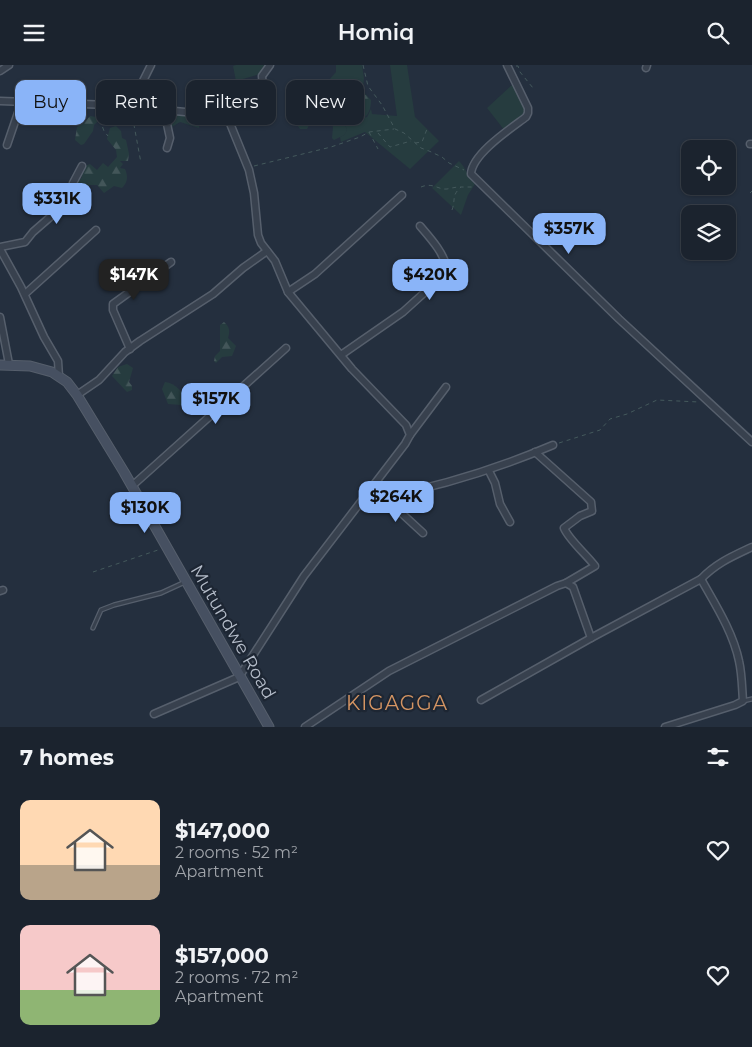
<!DOCTYPE html>
<html lang="en">
<head>
<meta charset="utf-8">
<style>
	body { margin:0; font-family:Montserrat,sans-serif; background:#282f3a; color:#f1f3f6; height:100vh; display:flex; flex-direction:column; font-size:19px; white-space:nowrap }
	* { box-sizing:border-box; margin:0 }
	p { font-size:16px; color:#a0a4aa }
	.icon { flex:none; width:28px; height:28px; fill:none; stroke:currentColor; stroke-width:2; stroke-linecap:round; stroke-linejoin:round }
	.map { position:relative; height:662px; overflow:hidden }
	.sheet { display:flex; flex-direction:column; background:#1b232e; flex:1 }
	.sheet>* { flex:none }
	.top-card { position:absolute; left:15px; top:15px; width:500px; height:45px; display:flex; gap:10px }
	.controls { position:absolute; left:681px; top:75px; display:grid; gap:10px }
	.controls a { display:grid; place-items:center; width:55px; height:55px; border-radius:10px; background:#1b232e; box-shadow:0 1px 4px #0004,0 0 0 1px #39404a; font-size:25px }
	.price { position:absolute; translate:-50% -42px; padding:0 11px; border-radius:10px; background:#8ab4f8; color:#111; font-size:16px; line-height:32px; filter:drop-shadow(0 1px 2px #0008) }
	.price::after { content:''; position:absolute; left:50%; top:30px; width:15px; height:11px; margin-left:-8px; background:inherit; clip-path:polygon(0 0,100% 0,50% 100%) }
	.price.current { background:#222; color:#fff }
	ul { padding:0; list-style:none }
	li { display:flex; align-items:center; gap:15px; height:125px; padding:0 20px }
	li span { display:grid; place-items:center; flex:none; width:140px; height:100px; border-radius:10px; color:#555 }
	li>.icon { margin-inline-start:auto }
	span .icon { width:60px; height:60px; fill:#fffc; stroke-width:1 }
	li b { font-size:21px }
	h2 { display:flex; justify-content:space-between; align-items:center; height:60px; padding:0 20px; font-size:21px }
	.chip { padding:0 18px; border-radius:10px; background:#1b232e; box-shadow:0 1px 4px #0004,0 0 0 1px #39404a; font-size:18px; line-height:45px }
	.chip.current { background:#8ab4f8; color:#111 }
	header { display:flex; justify-content:space-between; align-items:center; height:65px; padding:0 20px; background:#1b232e; font-size:22px; font-weight:600 }
	.map>svg:first-child { display:block }
</style>
</head>
<body>
<header><svg class="icon" aria-label="menu" viewBox="0 0 24 24"><path d="M4 6h16M4 12h16M4 18h16"/></svg>Homiq<svg class="icon" aria-label="search" viewBox="0 0 24 24"><circle cx="10" cy="10" r="6"/><path d="M15 15l6 6"/></svg></header>
<div class="map">
<svg width="752" height="662" viewBox="0 0 752 662">
	<defs>
		<pattern id="forest-firs" width="22" height="20" patternUnits="userSpaceOnUse" patternTransform="scale(1.25)"><rect width="22" height="20" fill="#263c3f"/><path d="M5 1l3.5 6h-7zM16 11l3.5 6h-7z" fill="#435659"/></pattern>
	</defs>
	<rect width="100%" height="100%" fill="#242f3e"/>
	<!-- grass -->
	<g fill="#263c3f">
		<polygon points="236,0 267,0 260,9 236,16 233,1"/>
		<polygon points="336,0 362,0 364,13 363,25 366,30 360,30 358,38 347,46 348,54 367,52 371,44 372,49 397,51 390,0 407,0 415,52 439,76 410,104 365,67 341,77 340,72 344,70 347,65 337,42 342,23 329,15 336,7"/>
		<polygon points="513,19 525,40 525,50 505,66 487,43"/>
		<polygon points="167,47 199,50 199,63 180,57 170,63"/>
		<path d="M459,96C466,103 468,112 475,119L468,130L461,150L432,123Z"/>
	</g>
	<!-- forest -->
	<g fill="url(#forest-firs)">
		<path d="M334,19L342,23L341,30L348,28L352,32L351,39L347,41L341,33L338,42C344,48 343,56 347,65L344,70L334,75L332,73L333,63L330,42L326,43V51L322,54L308,53L309,60L307,64H300L298,61L300,50L306,47L311,48L313,45H319L321,41L314,39L313,36L316,33L323,31Z"/>
		<path d="M360,30H366L371,35C371,49 364,59 348,54L347,46L348,43H354L358,38V33Z"/>
		<polygon points="21,34 56,41 60,50 56,57 47,57 43,53 28,56 18,47"/>
		<polygon points="90,51 96,52 98,56 94,60 93,66 84,79 81,80 75,75 77,62 84,58"/>
		<path d="M116,61L121,66L122,73L126,75L129,89L128,96H120L123,99L120,103L125,104C128,111 128,117 122,123L114,121L104,128L97,120H90L83,126L80,125L77,119L82,112V109L78,107V104L90,99L97,105L103,98L108,102L117,92L116,85L107,74L110,63Z"/>
		<path d="M224,257C230,262 230,267 228,273L236,281L232,291L222,292L216,298L214,296L215,291L220,286V260Z"/>
		<polygon points="127,299 133,303 129,317 132,321 132,325 127,327 112,311 118,302"/>
		<path d="M165,317C175,318 185,328 187,338L182,340L168,339L162,324Z"/>
	</g>
	<g fill="none" stroke-linecap="round" stroke-linejoin="round">
		<defs>
			<g id="lane">
				<polyline points="93,563 101,545 114,540 161,528 185,517"/>
				<polyline points="743,636 752,634"/>
			</g>
			<g id="street">
				<path d="M507,0L528,43V48L526,52C510,64 472,89 471,109L619,254L752,377"/>
				<polyline points="646,3 647,0"/>
				<polyline points="0,6 9,0"/>
				<polyline points="0,36 137,41 164,45 227,51 230,47 262,39 264,35 262,11 270,0"/>
				<polyline points="137,41 143,16 151,0"/>
				<polyline points="164,45 170,73 167,83"/>
				<polyline points="750,79 752,79"/>
				<polyline points="7,80 22,36"/>
				<polyline points="0,182 25,177 33,167 64,140 70,131 73,118 82,101"/>
				<polyline points="0,184 21,222 44,272 58,296 59,312"/>
				<polyline points="288,227 315,209 402,130"/>
				<polyline points="25,229 96,165"/>
				<polyline points="0,252 9,299"/>
				<polyline points="130,284 113,245 113,239 171,197"/>
				<path d="M341,290L403,247L424,228L443,213L448,205C443,187 432,175 420,161"/>
				<polyline points="77,330 99,315 125,287 140,276 213,229 243,203 267,186"/>
				<polyline points="410,370 446,322"/>
				<path d="M535,387L591,437L592,446L580,451L564,463C569,475 586,489 595,501L566,518"/>
				<polyline points="489,406 495,418 500,439 510,457"/>
				<polyline points="132,421 286,283"/>
				<polyline points="370,426 384,432 423,468"/>
				<path d="M384,432C442,421 499,403 553,380"/>
				<path d="M701,514C716,498 733,491 752,482"/>
				<polyline points="0,526 3,525"/>
				<path d="M481,635L591,573L701,514C715,539 733,567 739,596C742,609 742,623 743,636L735,640L665,662"/>
				<polyline points="154,649 239,612 304,511 405,379 410,370 406,360 352,304 288,227 275,196 261,178 258,170 254,128 249,105 227,51"/>
				<polyline points="305,662 389,606 557,521 566,518 573,522 591,573"/>
			</g>
			<polyline id="secondary" points="0,300 30,301 52,307 67,317 77,330 124,407 269,662"/>
		</defs>
		<!-- lane casing -->
		<use href="#lane" stroke="#565f6c" stroke-width="5.5"/>
		<!-- street casing -->
		<use href="#street" stroke="#565f6c" stroke-width="9"/>
		<!-- secondary casing -->
		<use href="#secondary" stroke="#565f6c" stroke-width="11"/>
		<!-- path -->
		<g stroke="#44595c" stroke-width="1" stroke-dasharray="4 4" stroke-linecap="butt">
			<polyline points="363,0 368,21 382,40 395,64 404,68 421,83 429,86 442,92 449,98 464,105"/>
			<polyline points="516,1 518,1 520,7 533,23"/>
			<polyline points="97,47 104,66 108,71"/>
			<polyline points="123,47 134,60 141,98"/>
			<polyline points="369,67 378,84"/>
			<polyline points="378,68 390,82 411,76"/>
			<polyline points="415,78 422,77 427,64"/>
			<polyline points="254,101 331,82 360,72 369,67 394,64"/>
			<path d="M421,122C433,117 438,125 447,124C452,123 455,122 461,122"/>
			<polyline points="750,128 752,126"/>
			<path d="M452,145C456,134 451,131 461,122H474"/>
			<polyline points="559,378 600,365 610,354 627,349 657,335 699,337"/>
			<polyline points="93,507 158,485"/>
		</g>
		<!-- lane -->
		<use href="#lane" stroke="#38414e" stroke-width="3"/>
		<!-- street -->
		<use href="#street" stroke="#38414e" stroke-width="6"/>
		<!-- secondary -->
		<use href="#secondary" stroke="#465061" stroke-width="9"/>
	</g>
	<g text-anchor="middle" stroke-width="4.5" stroke-linejoin="round" paint-order="stroke">
		<!-- street labels -->
		<g font-size="18" fill="#b4bcc9" stroke="#1d2633">
			<text transform="translate(233 567) rotate(60)" y="6">Mutundwe Road</text>
		</g>
		<!-- quarter labels -->
		<g font-size="20" letter-spacing="1" fill="#d59563" stroke="#1d2633">
			<text x="397" y="645">KIGAGGA</text>
		</g>
	</g>
</svg>
<div class="controls">
<a><svg class="icon" aria-label="locate" viewBox="0 0 24 24"><circle cx="12" cy="12" r="6"/><path d="M12 2v4M12 18v4M2 12h4M18 12h4"/></svg></a>
<a><svg class="icon" aria-label="layers" viewBox="0 0 24 24"><path d="M12 4l9 5-9 5-9-5zM3 14l9 5 9-5"/></svg></a>
</div>
<b class="price" style="left:57px;top:160px">$331K</b>
<b class="price" style="left:569px;top:190px">$357K</b>
<b class="price current" style="left:134px;top:236px">$147K</b>
<b class="price" style="left:430px;top:236px">$420K</b>
<b class="price" style="left:216px;top:360px">$157K</b>
<b class="price" style="left:396px;top:458px">$264K</b>
<b class="price" style="left:145px;top:469px">$130K</b>
<div class="top-card">
<a class="chip current">Buy</a>
<a class="chip">Rent</a>
<a class="chip">Filters</a>
<a class="chip">New</a>
</div>
</div>
<section class="sheet">
<h2>7 homes<svg class="icon" aria-label="filters" viewBox="0 0 24 24"><path d="M4 7h16M4 17h16"/><circle cx="9" cy="7" r="2"/><circle cx="15" cy="17" r="2"/></svg></h2>
<ul>
<li><span style="background:linear-gradient(#ffd9b3 65%,#b9a48a 0)"><svg class="icon" aria-label="home" viewBox="0 0 24 24"><path d="M3 11l9-7 9 7M6 9v11h12V9"/></svg></span><div><b>$147,000</b><p>2 rooms · 52 m²</p><p>Apartment</p></div><svg class="icon" aria-label="heart" viewBox="0 0 24 24"><path d="M12 20l-8-8c-3-5 5-10 8-4 3-6 11-1 8 4z"/></svg></li>
<li><span style="background:linear-gradient(#f6c9c9 65%,#8fb573 0)"><svg class="icon" aria-label="home" viewBox="0 0 24 24"><path d="M3 11l9-7 9 7M6 9v11h12V9"/></svg></span><div><b>$157,000</b><p>2 rooms · 72 m²</p><p>Apartment</p></div><svg class="icon" aria-label="heart" viewBox="0 0 24 24"><path d="M12 20l-8-8c-3-5 5-10 8-4 3-6 11-1 8 4z"/></svg></li>
</ul>
</section>
</body>
</html>
